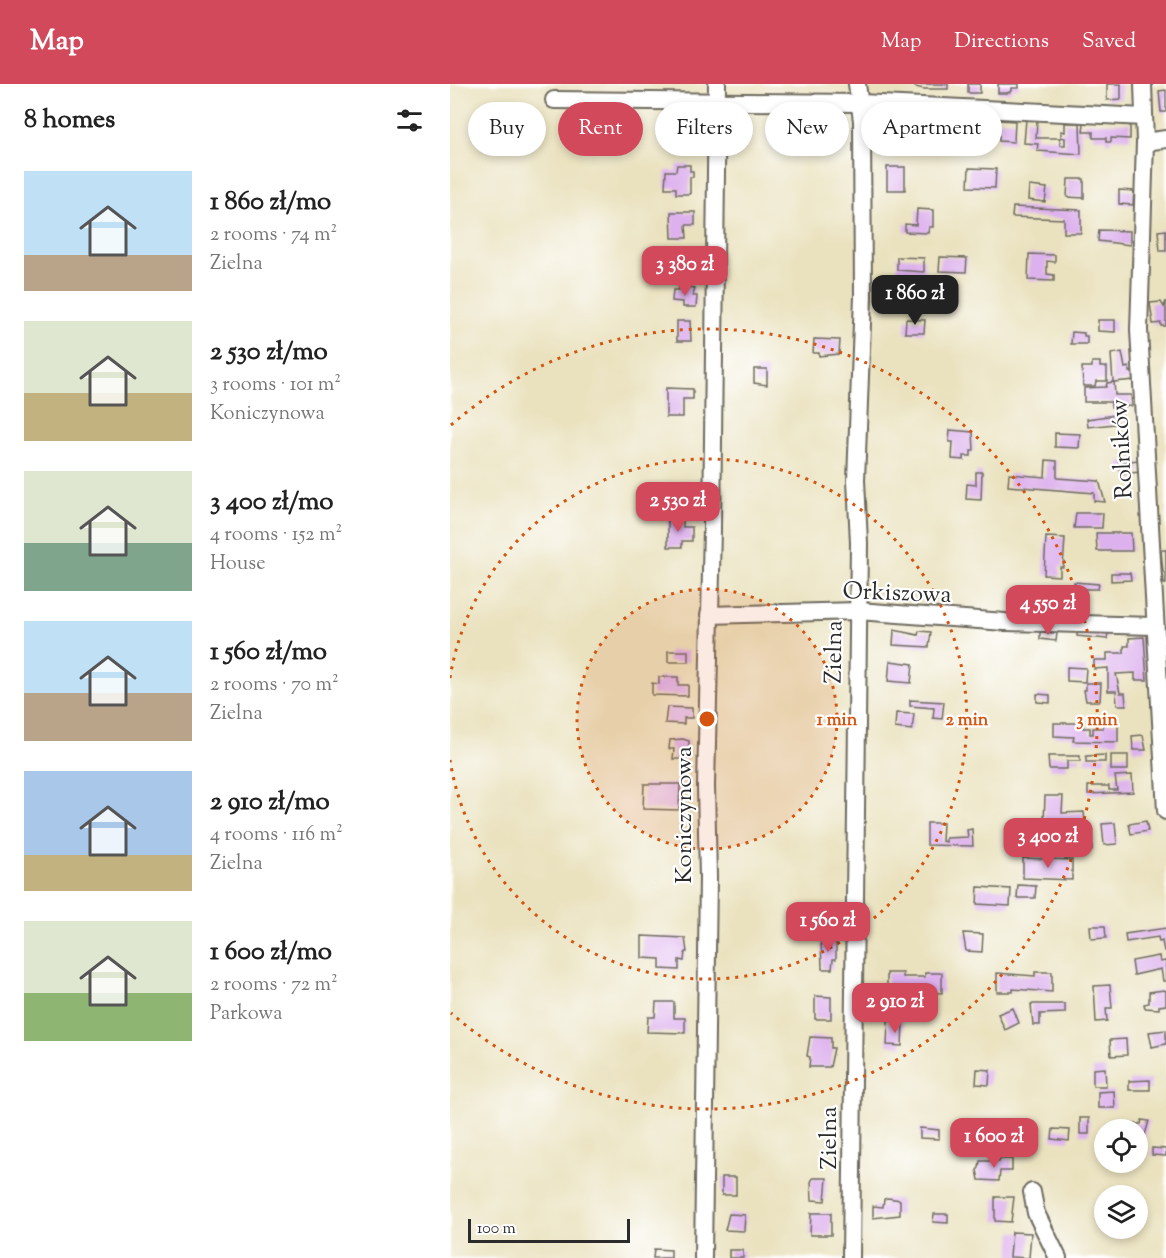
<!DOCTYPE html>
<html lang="en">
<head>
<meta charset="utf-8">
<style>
	body { margin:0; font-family:"Sorts Mill Goudy",serif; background:#f6f6f6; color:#222; height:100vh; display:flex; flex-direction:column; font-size:22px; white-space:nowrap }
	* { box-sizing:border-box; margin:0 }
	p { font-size:20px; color:#767676 }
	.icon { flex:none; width:33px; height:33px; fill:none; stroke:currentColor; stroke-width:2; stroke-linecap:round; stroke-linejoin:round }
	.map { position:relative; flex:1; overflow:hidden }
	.details { display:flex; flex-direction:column; background:#fff; width:450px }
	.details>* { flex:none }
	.guide { position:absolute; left:18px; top:18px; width:570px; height:54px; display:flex; gap:12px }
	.fabs { position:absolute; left:644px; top:1035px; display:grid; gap:12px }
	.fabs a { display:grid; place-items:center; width:54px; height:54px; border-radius:50%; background:#fff; box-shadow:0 3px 9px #0003; font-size:30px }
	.scale { position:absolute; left:18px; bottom:15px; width:162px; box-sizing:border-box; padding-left:6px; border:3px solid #2b2b2b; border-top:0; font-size:16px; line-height:21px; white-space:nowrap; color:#2b2b2b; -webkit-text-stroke:4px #fff; paint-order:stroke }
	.price { position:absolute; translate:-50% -51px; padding:0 14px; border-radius:12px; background:#d1495b; color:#fff; font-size:20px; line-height:39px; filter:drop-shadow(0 2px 3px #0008) }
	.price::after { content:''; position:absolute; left:50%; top:36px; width:18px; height:14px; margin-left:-9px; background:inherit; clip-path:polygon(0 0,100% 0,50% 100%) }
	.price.selected { background:#222; color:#fff }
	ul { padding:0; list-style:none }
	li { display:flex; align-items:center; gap:18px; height:150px; padding:0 24px }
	li span { display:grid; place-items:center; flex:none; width:168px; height:120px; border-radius:0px; color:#555 }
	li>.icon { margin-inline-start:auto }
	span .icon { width:72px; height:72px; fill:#fffc; stroke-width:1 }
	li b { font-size:26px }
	h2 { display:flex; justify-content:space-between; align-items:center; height:72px; padding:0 24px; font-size:26px }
	.chip { padding:0 21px; border-radius:27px; background:#fff; box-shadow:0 3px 9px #0003; font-size:21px; line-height:54px }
	.chip.selected { background:#d1495b; color:#fff }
	header { display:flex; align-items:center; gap:36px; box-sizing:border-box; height:84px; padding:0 30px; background:#d1495b; color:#fff }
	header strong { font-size:28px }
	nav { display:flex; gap:33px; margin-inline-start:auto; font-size:21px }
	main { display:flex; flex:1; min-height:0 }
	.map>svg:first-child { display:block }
</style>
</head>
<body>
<header>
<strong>Map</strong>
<nav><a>Map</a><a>Directions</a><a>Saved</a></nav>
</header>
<main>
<section class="details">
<h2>8 homes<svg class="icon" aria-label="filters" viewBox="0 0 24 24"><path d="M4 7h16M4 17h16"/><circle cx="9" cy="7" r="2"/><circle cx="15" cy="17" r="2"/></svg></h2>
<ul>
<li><span style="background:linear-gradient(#bfe0f5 70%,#b9a48a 0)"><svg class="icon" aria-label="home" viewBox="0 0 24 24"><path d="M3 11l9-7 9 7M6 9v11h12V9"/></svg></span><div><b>1 860 zł/mo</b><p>2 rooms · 74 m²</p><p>Zielna</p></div></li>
<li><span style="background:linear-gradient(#dfe7d0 60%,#c2b280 0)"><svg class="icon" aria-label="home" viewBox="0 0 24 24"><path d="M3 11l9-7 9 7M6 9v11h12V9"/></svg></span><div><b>2 530 zł/mo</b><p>3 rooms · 101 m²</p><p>Koniczynowa</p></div></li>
<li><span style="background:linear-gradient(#dfe7d0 60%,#7fa58c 0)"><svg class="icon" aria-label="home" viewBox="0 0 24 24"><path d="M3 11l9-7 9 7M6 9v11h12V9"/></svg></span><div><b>3 400 zł/mo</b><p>4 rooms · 152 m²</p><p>House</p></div></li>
<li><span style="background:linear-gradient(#bfe0f5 60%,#b9a48a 0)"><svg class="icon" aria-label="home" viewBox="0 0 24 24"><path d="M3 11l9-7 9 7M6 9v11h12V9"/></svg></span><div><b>1 560 zł/mo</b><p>2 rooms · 70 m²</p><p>Zielna</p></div></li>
<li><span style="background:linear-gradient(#a9c7e8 70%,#c2b280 0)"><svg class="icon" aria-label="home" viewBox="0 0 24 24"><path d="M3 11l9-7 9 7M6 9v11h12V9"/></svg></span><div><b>2 910 zł/mo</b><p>4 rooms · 116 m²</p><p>Zielna</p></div></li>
<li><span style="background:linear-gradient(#dfe7d0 60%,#8fb573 0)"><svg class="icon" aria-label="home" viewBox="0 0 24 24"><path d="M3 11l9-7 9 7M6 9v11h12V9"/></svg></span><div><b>1 600 zł/mo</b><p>2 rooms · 72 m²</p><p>Parkowa</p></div></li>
</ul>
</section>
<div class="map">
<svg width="716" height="1174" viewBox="0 0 716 1174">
	<rect width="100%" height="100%" fill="#fff"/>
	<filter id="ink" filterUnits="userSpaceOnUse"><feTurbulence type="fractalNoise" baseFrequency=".0167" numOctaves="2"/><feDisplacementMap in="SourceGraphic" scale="12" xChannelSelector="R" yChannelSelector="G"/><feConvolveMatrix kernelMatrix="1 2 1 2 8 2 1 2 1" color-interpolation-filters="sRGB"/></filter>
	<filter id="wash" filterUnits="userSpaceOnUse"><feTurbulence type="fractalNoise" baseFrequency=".008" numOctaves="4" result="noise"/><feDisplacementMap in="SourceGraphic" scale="24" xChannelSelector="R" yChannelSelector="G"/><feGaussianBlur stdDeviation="1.35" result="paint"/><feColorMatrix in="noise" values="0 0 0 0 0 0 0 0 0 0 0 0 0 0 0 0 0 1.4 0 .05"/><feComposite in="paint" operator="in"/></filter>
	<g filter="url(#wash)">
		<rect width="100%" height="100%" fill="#eae2bf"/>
		<g id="blocks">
			<!-- building -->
			<g fill="#ddb1ed">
				<polygon points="465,0 498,0 498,5 474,5 465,3"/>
				<rect x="518" y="0" width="12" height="9"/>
				<polygon points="548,0 569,0 569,4 562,4 562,7 557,9 548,9"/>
				<polygon points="657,0 671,0 671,15 657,16"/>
				<polygon points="716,6 716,28 711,28 709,7"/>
				<polygon points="482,32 565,37 564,58 549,57 549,44 506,42 506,49 499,48 499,57 481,56"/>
				<polygon points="369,34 387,34 386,50 369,50"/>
				<polygon points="576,35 587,36 586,54 610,54 610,61 615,61 615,54 611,53 611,47 615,48 615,39 630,39 631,70 587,67 588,60 574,59"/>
				<polygon points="634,39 680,39 680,55 661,54 661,58 656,58 656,54 643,54 643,48 633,48"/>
				<polygon points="227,81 240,81 240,87 243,87 243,93 240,93 240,110 226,110 226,104 215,104 216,87 226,87"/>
				<rect x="437" y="83" width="18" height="23"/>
				<polygon points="519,84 546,85 545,104 518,103"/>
				<polygon points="618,95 634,95 634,114 617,113"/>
				<polygon points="579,102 597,104 595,118 578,116"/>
				<polygon points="669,106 684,107 683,121 669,120"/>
				<polygon points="563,123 631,126 631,149 614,149 614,135 562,133"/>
				<polygon points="467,125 483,126 483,143 479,143 478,149 455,148 455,140 466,141"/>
				<polygon points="221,128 245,128 245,141 236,141 237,154 222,154"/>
				<polygon points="649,146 680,147 680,161 648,157"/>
				<polygon points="716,146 716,167 710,167 708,147"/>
				<polygon points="225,168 241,168 240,181 248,181 247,188 225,189"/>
				<polygon points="579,170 605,171 605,178 597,177 597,190 604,191 604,197 578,196"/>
				<polygon points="447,173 474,174 474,188 447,186"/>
				<polygon points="490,173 517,174 516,188 489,187"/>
				<polygon points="229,202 245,204 243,212 247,212 246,223 233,223 233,218 222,217 223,206 229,206"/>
				<polygon points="716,217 716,242 711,242 711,239 703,240 700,219 711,218 714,223"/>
				<polygon points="456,235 475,236 474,249 455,249"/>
				<polygon points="648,236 665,236 665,248 648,247"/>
				<polygon points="227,237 240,237 241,257 227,257"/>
				<polygon points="622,248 634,249 634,252 637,252 637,260 621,260"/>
				<polygon points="364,255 390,256 389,270 369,272 369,269 363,269"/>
				<polygon points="672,268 675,284 679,283 679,288 683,288 684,296 664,298 665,311 681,311 682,322 661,323 661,318 634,318 634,304 656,303 657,299 663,298 661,270"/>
				<polygon points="642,278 650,278 650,283 657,283 657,297 646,297 645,302 633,302 632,283 642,283"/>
				<polygon points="304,285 317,285 317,301 304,299"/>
				<polygon points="216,304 243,305 243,315 233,315 233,333 216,333"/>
				<polygon points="672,330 673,339 638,343 637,335"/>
				<polygon points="500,346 523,348 524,367 521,367 521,372 514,372 514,376 502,375 503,358 499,358"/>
				<polygon points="605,349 630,350 629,364 605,363"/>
				<polygon points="596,376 607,377 607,394 649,397 655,418 644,417 644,409 558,402 559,390 595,393"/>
				<polygon points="689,376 690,388 670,390 669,378"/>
				<polygon points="526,388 532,388 531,416 516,415 517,400 526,401"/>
				<polygon points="626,429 653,429 652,444 624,444"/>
				<polygon points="218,434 233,434 233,443 242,443 242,457 232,457 232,463 218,463"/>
				<polygon points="646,449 681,449 682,467 647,467"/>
				<polygon points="596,453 615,454 613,483 610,483 610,492 594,491"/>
				<polygon points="711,466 716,466 716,500 714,500"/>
				<polygon points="661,489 680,489 681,496 661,497"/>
				<polygon points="624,498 649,500 648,505 631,505 631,513 623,513"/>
				<polygon points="444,546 468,551 469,547 481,548 479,563 443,561"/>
				<polygon points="590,548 607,549 606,557 590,555"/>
				<polygon points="627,548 658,549 657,555 627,552"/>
				<polygon points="694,553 697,596 685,596 685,589 666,590 670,609 675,609 676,621 667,621 666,607 658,607 658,584 644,585 644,576 657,576 657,569 674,569 674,562 679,562 679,554"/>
				<rect x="218" y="567" width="20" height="11"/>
				<polygon points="440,577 463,580 461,599 438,597"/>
				<polygon points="617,583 636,584 635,598 617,597"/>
				<polygon points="209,593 228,593 228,601 238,601 238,612 202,611 202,599 209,600"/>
				<polygon points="636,599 651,599 650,617 636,617 634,606 636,606"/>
				<polygon points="587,610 600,611 600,619 587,618"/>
				<polygon points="460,616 494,618 492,635 483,634 484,624 460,622"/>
				<polygon points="217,623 242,624 242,634 234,634 234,640 215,639"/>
				<polygon points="446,629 464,630 462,646 445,644"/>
				<polygon points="604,639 634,639 633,644 640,644 640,650 643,650 643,644 653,644 653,639 668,639 668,658 623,657 624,653 604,652"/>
				<polygon points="693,651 696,666 683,666 682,652"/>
				<polygon points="233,655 239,657 238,675 223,675 224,665 219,665 220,656"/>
				<polygon points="655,671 655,678 636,678 636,672"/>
				<rect x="661" y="671" width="17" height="15"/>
				<polygon points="598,672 630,672 630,677 617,677 617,685 599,685"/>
				<polygon points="682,691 683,708 638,710 638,702 659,702 659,706 667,706 665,692"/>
				<polygon points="194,700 230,700 229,726 193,725"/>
				<polygon points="595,712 613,712 612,729 634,728 635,737 594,737"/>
				<polygon points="696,737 698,747 681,750 679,740"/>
				<polygon points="477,739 493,739 492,757 496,758 496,754 518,753 517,746 522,745 523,762 477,761"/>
				<polygon points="665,739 667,760 654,761 652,740"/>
				<polygon points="642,755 642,766 619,767 619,756"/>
				<polygon points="573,774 622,776 622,796 573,794"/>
				<polygon points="568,801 586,802 585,814 567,814"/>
				<polygon points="528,803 561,805 560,822 527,820"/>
				<polygon points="640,842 655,842 656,854 641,855"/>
				<polygon points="716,844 716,866 714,867 712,857 709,858 708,853 676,858 675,850"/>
				<polygon points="513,849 533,850 532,868 516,867"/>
				<polygon points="192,852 235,854 237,868 235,868 234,877 229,876 229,886 210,885 210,875 192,874"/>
				<polygon points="371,856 386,856 386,875 383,875 382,885 372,885"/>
				<polygon points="709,872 710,878 716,877 716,897 713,897 711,885 684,891 682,877"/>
				<polygon points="585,888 602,888 602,908 563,905 563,908 547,908 547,889 585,892"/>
				<polygon points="437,889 453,889 453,893 475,893 475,889 492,889 492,909 453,906 452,909 437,908"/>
				<polygon points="660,901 662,924 656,924 657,937 646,938 644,902"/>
				<polygon points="714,906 716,907 716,921 709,922 709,925 695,924 694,920 699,919 699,908"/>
				<polygon points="365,912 381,913 381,935 365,935"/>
				<polygon points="206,918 224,918 224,934 235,934 235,949 197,948 198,933 205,933"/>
				<polygon points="581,920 615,920 615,929 590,930 590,941 583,941"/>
				<polygon points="563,924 569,939 555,946 548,930"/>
				<polygon points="438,937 453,938 452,962 437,961"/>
				<polygon points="716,946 716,960 702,963 699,948"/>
				<polygon points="360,953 381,954 381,964 384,964 380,983 359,983 360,973 357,972"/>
				<polygon points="676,955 677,971 661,972 660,956"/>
				<polygon points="655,984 656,1002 643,1002 643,985"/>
				<polygon points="527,985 540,986 539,1001 526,1000"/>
				<polygon points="700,996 700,1006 679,1006 679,997"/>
				<polygon points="664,1007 665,1024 648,1024 648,1008"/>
				<rect x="630" y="1034" width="9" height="16"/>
				<polygon points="692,1036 699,1037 694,1054 687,1054 687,1046 683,1046 683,1040 691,1040"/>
				<polygon points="470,1044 489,1046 489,1055 470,1054"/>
				<polygon points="603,1045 620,1046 619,1057 602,1055"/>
				<polygon points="702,1064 716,1065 716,1072 702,1071"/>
				<polygon points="549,1075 562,1075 562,1087 550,1087 549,1097 529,1096 527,1086 529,1084 530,1077 549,1077"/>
				<rect x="272" y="1093" width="14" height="18"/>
				<polygon points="363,1094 377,1094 375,1117 362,1116 361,1098"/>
				<polygon points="545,1113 564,1113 561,1138 545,1137"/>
				<polygon points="438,1114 450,1116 450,1131 423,1134 423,1122 433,1123 434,1115"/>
				<polygon points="361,1129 381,1129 381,1151 360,1151"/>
				<polygon points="279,1130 295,1131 294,1147 275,1146"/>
				<polygon points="484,1130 498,1130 498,1139 483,1138"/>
				<polygon points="562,1148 581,1149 579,1174 560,1173"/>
				<polygon points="204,1165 221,1166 221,1174 203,1174"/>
				<rect x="279" y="1166" width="14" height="8"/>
			</g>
		</g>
	</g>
	<g filter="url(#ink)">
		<use href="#blocks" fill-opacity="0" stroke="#6e6b5f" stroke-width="1.5"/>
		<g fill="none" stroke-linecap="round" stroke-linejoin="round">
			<defs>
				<g id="minor">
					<polyline points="693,0 695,58 689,246 716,727"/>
					<polyline points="104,16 410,19 694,33"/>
					<polyline points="695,58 716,55"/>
					<polyline points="259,531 408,527 555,538 704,542"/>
					<polyline points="582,1108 586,1129 608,1174"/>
					<polyline points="253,1174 258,793 256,702 262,445 267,0"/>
					<polyline points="401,1174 409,459 406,396 413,213 412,37 407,0"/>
				</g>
			</defs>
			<!-- minor casing -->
			<use href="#minor" stroke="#6e6b5f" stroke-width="20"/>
			<!-- minor -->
			<use href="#minor" stroke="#fff" stroke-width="16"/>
		</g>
	</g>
	<!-- distance rings -->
	<circle cx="257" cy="635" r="130" fill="#d5540f" fill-opacity=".12"/>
	<g fill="none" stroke="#d5540f" stroke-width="3" stroke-dasharray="3 6">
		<circle cx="257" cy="635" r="130"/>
		<path d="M0 594A260 260 0 1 1 0 676"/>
		<path d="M1 341A390 390 0 1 1 1 929"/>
	</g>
	<g text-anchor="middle" stroke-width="4.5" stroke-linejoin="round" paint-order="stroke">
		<!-- street labels -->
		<g font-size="24" fill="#2b2b2b" stroke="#fff">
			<text transform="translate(671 365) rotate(-93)" y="8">Rolników</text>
			<text transform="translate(447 508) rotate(2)" y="8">Orkiszowa</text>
			<text transform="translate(383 568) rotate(-89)" y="8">Zielna</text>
			<text transform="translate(233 731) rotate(-90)" y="8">Koniczynowa</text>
			<text transform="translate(378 1054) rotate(-90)" y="8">Zielna</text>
		</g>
	</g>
	<circle cx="257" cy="635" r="9" fill="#d5540f" stroke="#fff" stroke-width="3"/>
	<g font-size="18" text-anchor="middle" font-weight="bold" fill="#d5540f" stroke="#fff" stroke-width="4.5" stroke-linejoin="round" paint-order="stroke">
		<text x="387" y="641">1 min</text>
		<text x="517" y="641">2 min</text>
		<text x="647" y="641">3 min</text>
	</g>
</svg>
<div class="fabs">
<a><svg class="icon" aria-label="locate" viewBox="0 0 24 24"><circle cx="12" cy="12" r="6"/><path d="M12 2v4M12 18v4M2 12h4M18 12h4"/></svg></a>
<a><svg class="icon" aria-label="layers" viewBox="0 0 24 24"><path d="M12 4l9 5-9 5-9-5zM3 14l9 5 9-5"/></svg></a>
</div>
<div class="scale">100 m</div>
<b class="price" style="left:235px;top:213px">3 380 zł</b>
<b class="price selected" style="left:465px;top:242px">1 860 zł</b>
<b class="price" style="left:228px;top:449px">2 530 zł</b>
<b class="price" style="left:598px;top:552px">4 550 zł</b>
<b class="price" style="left:598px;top:785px">3 400 zł</b>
<b class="price" style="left:378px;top:869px">1 560 zł</b>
<b class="price" style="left:445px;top:950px">2 910 zł</b>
<b class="price" style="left:544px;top:1085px">1 600 zł</b>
<div class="guide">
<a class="chip">Buy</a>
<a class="chip selected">Rent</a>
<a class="chip">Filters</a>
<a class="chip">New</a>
<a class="chip">Apartment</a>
</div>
</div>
</main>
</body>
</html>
